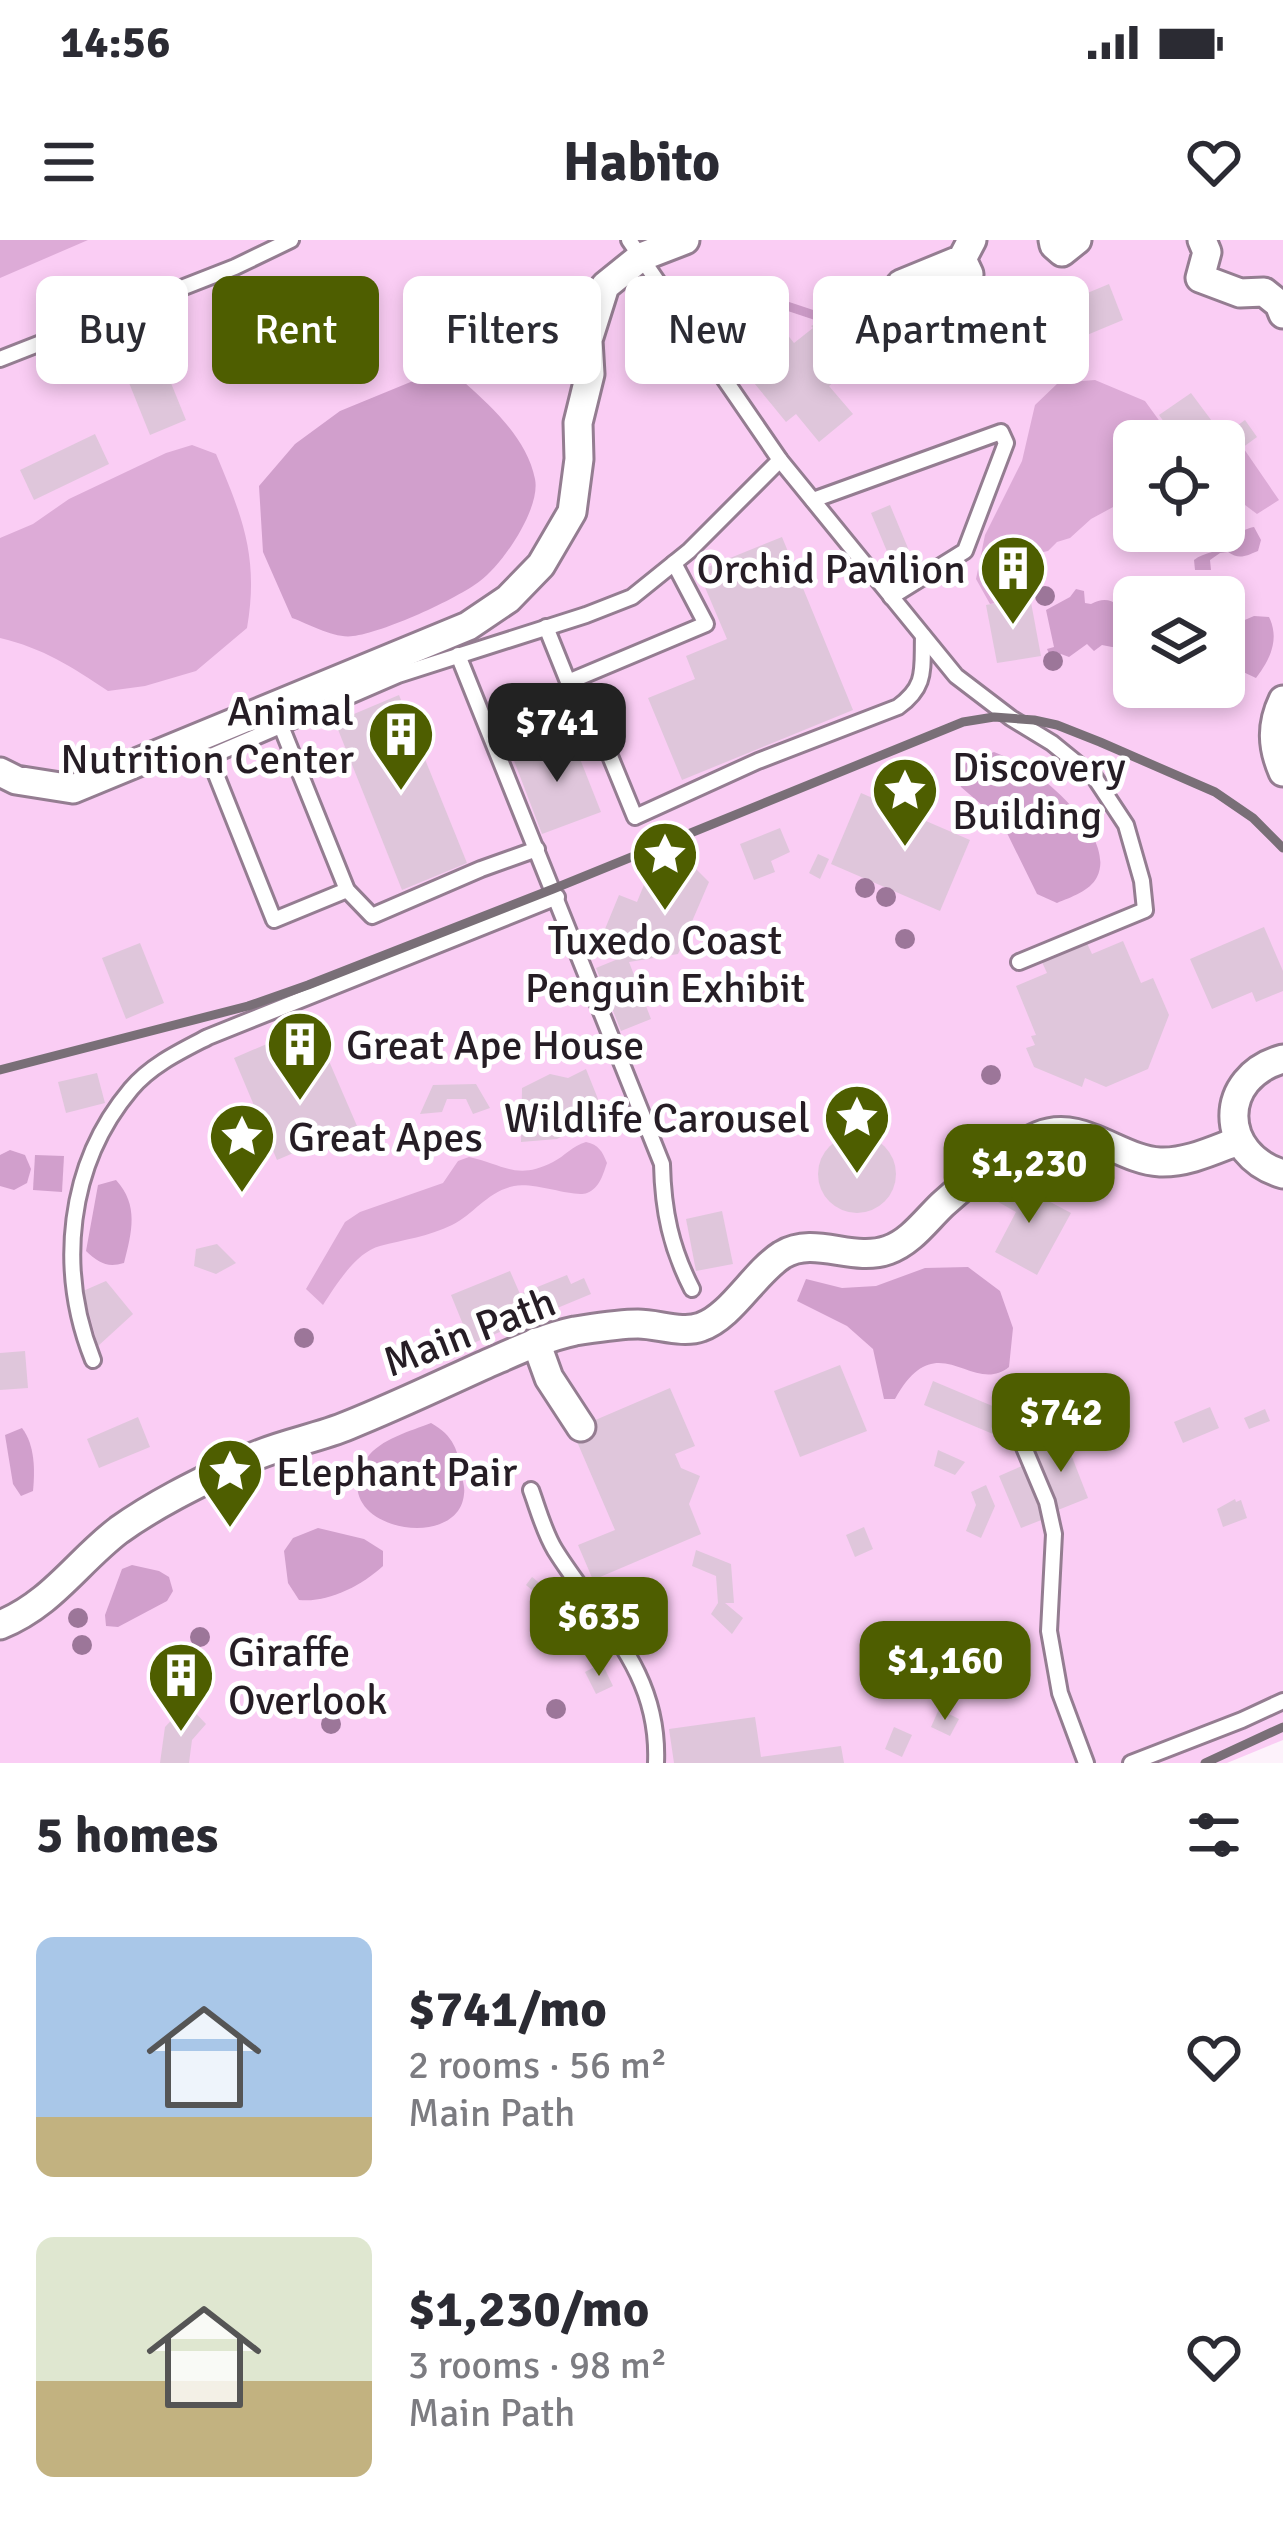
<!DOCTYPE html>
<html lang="en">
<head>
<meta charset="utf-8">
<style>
	body { margin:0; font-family:Signika,sans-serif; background:#f7f7f7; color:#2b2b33; height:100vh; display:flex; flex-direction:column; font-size:45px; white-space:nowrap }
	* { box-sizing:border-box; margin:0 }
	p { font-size:39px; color:#7c7c81 }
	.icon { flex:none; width:66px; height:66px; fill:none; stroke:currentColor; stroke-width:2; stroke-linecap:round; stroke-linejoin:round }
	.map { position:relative; height:1523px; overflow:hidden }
	.details { display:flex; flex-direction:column; background:#fff; flex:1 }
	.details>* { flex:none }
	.guide { position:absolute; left:36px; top:36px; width:1212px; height:108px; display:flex; gap:24px }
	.fabs { position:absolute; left:1113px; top:180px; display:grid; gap:24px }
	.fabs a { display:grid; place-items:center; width:132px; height:132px; border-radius:18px; background:#fff; box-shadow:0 6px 18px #0003; font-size:60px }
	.price { position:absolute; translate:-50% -102px; padding:0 27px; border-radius:24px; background:#4e5e00; color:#fff; font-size:39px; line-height:78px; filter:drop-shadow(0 3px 6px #0008) }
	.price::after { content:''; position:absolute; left:50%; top:72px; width:36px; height:27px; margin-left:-18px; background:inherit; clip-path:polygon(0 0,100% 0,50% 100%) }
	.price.on { background:#222; color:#fff }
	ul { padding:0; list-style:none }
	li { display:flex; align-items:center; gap:36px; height:300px; padding:0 36px }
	li span { display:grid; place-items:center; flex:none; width:336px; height:240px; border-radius:18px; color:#555 }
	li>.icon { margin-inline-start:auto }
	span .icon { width:144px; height:144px; fill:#fffc; stroke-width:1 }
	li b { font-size:51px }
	h2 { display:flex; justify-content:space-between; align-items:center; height:144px; padding:0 36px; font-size:51px }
	.pill { padding:0 42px; border-radius:18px; background:#fff; box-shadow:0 6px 18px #0003; font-size:42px; line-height:108px }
	.pill.on { background:#4e5e00; color:#fff }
	.status { display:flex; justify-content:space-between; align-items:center; height:84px; padding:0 60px; background:#fff; direction:ltr }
	.status svg { height:33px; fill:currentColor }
	header { display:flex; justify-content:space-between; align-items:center; height:156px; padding:0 36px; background:#fff; font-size:54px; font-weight:700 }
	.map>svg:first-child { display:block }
</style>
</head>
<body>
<div class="status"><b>14:56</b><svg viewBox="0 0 49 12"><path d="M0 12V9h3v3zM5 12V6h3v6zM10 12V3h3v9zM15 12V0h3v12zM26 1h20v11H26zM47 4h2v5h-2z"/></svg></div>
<header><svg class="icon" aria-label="menu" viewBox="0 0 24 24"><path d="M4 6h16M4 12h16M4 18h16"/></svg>Habito<svg class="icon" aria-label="heart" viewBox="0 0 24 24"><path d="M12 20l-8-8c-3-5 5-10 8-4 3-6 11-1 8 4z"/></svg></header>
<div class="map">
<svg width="1283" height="1523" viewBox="0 0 1283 1523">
	<rect width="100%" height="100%" fill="#fdf2fb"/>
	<!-- green -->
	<path fill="#facdf4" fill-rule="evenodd" d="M0,0H1283V1500L1227,1523H0ZM1134,201H1224V291H1134ZM1134,357H1224V447H1134Z"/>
	<!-- forest -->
	<g fill="#ddabd7">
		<polygon points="0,0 88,0 0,38"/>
		<polygon points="1095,140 1145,161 1174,201 1134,201 1134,261 1115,266 1091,279 1070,298 1057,302 1048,311 1039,313 1009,308 1003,322 1010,361 990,364 976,339 985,295 1022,221 1035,165 1058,143"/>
		<path d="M192,205L216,214C243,278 259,318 247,388L196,431L145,446L108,451C72,427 43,408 0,398V298L33,284L69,259L166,213Z"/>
		<polygon points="1244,209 1279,260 1257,274 1245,265 1224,268 1224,223"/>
		<path d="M586,902C599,905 602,911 607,923C603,934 600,948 587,953C574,958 535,942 514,946C488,951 474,974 452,985C430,996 403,1000 380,1006C356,1012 336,1045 323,1065L306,1049L345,982L360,972L443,943L458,921L469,917C503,924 516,941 553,922C565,916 572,906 586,902Z"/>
	</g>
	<!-- water -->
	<g fill="#d19fcc">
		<path d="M413,141L465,143C493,168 527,199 535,239C541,268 503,324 480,341C457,359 382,393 353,396C335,399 309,384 292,378L263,312L259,246L295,204L340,171Z"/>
		<path d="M1254,287L1261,300L1258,311C1246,316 1239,320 1228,312L1220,313L1210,320L1211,330H1195L1194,320C1204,312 1220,312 1230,304C1240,295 1239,290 1254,287Z"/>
		<path d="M1076,349L1084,351L1085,363L1091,364C1109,354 1117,364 1132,376L1134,406L1112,407L1102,405L1094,411L1087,404L1069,417L1061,414L1056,418L1050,416L1047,409L1054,407L1046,370L1070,357Z"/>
		<path d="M1224,376L1240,382L1254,376L1269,377C1280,399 1270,420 1256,438L1241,431L1229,436L1224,446Z"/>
		<path d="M994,512C1003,516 1013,519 1021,524C1050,541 1116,599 1097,637C1090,651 1071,657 1057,663L1037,654L1006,591L983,566L961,547L957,536L959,526Z"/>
		<polygon points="10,910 25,915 31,929 27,943 14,950 0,946 0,915"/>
		<polygon points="35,915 64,916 62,952 33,950"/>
		<path d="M116,940C139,965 132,992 124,1023C107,1028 99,1023 86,1011L98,945Z"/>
		<path d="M968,1027L1000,1051L1013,1088L1009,1127C972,1157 937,1082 895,1159H884L873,1109L847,1086L797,1061L806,1039L842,1048L876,1046L925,1028Z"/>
		<path d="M431,1183C454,1196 458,1210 462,1236C463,1242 465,1248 464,1254C459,1315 320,1288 367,1218C380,1199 411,1191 431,1183Z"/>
		<path d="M22,1188C35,1205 35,1230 33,1251L21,1256L13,1244L5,1195Z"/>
		<path d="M318,1288L364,1299L383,1311V1326C361,1346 328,1363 299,1360L288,1343L284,1311L293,1298Z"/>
		<polygon points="132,1325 159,1331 169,1337 173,1351 167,1361 118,1387 106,1386 105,1375 122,1329"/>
	</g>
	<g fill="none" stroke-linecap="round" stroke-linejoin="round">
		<!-- stream -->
		<polyline stroke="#d19fcc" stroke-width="9" points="784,65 814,75"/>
	</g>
	<!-- building -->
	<g fill="#dfc6db">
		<polygon points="1109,44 1123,80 1087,95 1073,59"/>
		<polygon points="859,62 888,118 840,142 838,139 829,146 853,174 819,202 796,174 786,182 750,138 760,130 737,102 771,74 794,103 813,88 811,86"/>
		<polygon points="997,63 1028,89 995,122 967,97"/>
		<polygon points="151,94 186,180 150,195 115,108"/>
		<polygon points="1191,153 1223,196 1245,180 1257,197 1224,221 1224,201 1178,201 1159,175"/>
		<polygon points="95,194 109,224 34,260 20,230"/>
		<polygon points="890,265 910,313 891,321 871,273"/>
		<polygon points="782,297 853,470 682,540 648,458 695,439 686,416 727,399 698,331"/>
		<polygon points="1030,357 1041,416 997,423 986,365"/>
		<polygon points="399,455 467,623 402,650 335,482"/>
		<polygon points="571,496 601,572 542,594 513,518"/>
		<polygon points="861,553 970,600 940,671 831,624"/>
		<polygon points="780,588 790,612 771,621 775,632 754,640 740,604"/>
		<polygon points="818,614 829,619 820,639 809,633"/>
		<polygon points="686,619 709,642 678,714 629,722 651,779 621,791 596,728 618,719 605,689 619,655 637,662 648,635"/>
		<polygon points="1264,687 1283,731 1283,751 1256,762 1252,752 1212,769 1190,719"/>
		<polygon points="1086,701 1092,714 1123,701 1141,743 1153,738 1169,775 1148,829 1106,847 1085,838 1082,847 1034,827 1026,808 1035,805 1031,796 1036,795 1016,746 1047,733 1041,720"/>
		<polygon points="140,703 164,763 126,779 102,718"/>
		<polygon points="313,784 357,886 277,920 234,818"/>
		<polygon points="586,829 598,859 585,885 557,899 521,902 522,848 550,834 568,838"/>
		<polygon points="97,833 105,863 66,873 58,842"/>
		<polygon points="476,844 490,868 473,874 466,859 447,859 442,872 420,874 433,845"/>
		<circle cx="857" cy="934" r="39"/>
		<polygon points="1005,938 1071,973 1037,1035 995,1012 1016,972 993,959"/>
		<polygon points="722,971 733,1024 696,1031 686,979"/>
		<polygon points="217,1004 236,1023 216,1034 194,1026 196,1009"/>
		<polygon points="510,1031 520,1054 567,1035 571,1044 584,1038 591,1054 471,1104 451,1055"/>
		<polygon points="106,1041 133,1074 98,1106 83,1051"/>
		<polygon points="25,1111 28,1148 0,1150 0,1113"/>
		<polygon points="840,1125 867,1191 800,1217 774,1151"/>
		<polygon points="933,1141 1021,1178 1012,1202 924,1165"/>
		<polygon points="670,1148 695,1206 675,1214 681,1228 700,1236 689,1264 701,1294 593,1340 578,1305 615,1290 572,1190"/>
		<polygon points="1210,1167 1219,1188 1183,1203 1174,1182"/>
		<polygon points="1265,1169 1270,1181 1249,1189 1244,1178"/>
		<polygon points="138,1177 150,1207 99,1228 87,1199"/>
		<polygon points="1065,1199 1088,1258 1058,1270 1034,1212"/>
		<polygon points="938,1210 965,1222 955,1235 934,1226"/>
		<polygon points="1022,1226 1044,1279 1021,1288 999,1236"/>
		<polygon points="986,1245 995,1266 981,1298 966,1291 976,1265 971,1252"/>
		<polygon points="1235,1259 1236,1262 1241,1260 1247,1278 1223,1287 1217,1269"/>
		<polygon points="864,1287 873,1309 855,1317 846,1295"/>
		<polygon points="696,1310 731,1324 734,1363 725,1363 743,1378 732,1394 711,1374 718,1363 716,1336 692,1326"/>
		<polygon points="532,1337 574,1371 567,1379 526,1345"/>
		<polygon points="602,1423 613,1446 596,1454 585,1432"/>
		<polygon points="187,1464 206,1484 192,1500 189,1523 160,1523 165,1487"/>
		<polygon points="939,1469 959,1479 950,1496 931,1487"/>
		<polygon points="755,1477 761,1517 841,1506 844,1523 674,1523 669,1489"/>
		<polygon points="894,1487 912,1495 902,1517 885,1509"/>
	</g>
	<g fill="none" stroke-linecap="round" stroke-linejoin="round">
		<defs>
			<g id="lane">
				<polyline points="629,0 780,220 956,436 1011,478 1052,503 1095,538 1126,585 1142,641 1145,670 1019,722"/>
				<polyline points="0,119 235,27 291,0"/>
				<polyline points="813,260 1001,192 1006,203 965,311 891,357"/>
				<path d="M546,387L583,479L603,499L635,577L758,521L898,467C927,446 922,430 923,396"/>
				<path d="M458,415L662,924C663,971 671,1008 692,1049"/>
				<polyline points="568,442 706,384 674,323"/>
				<polyline points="281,486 347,650 372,676 481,629 537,609"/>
				<polyline points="347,650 274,680 209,517 398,435 586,375 632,357 689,311 780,220"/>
				<path d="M93,1120C57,1030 67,925 131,849C151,825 181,811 208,797L557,657"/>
				<polyline points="1020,1198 1047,1262 1054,1294 1049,1391 1060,1453 1086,1523"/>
				<path d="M531,1250C538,1269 544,1292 555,1310C600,1382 660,1430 656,1523"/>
				<polyline points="1131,1523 1242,1480 1283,1461"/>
			</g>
			<g id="street">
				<polyline points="1053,0 1054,5 1062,12 1077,0"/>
				<polyline points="1202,0 1207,12 1200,38 1240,53 1264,52 1279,64 1283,74"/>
				<polyline points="962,19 969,34 962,60 919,89 906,94 897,90 888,64 901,44 962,19 972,0"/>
				<path d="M1283,460C1271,485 1272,507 1283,532"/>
				<polyline points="0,532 16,540 73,549 468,386 508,359 541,325 572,272 579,219 578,183 590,134 588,100 605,46 641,17 685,0"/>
				<path d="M1283,819C1217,837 1218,915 1283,934"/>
				<polyline points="536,1102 549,1138 581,1187"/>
				<path d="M0,1385C52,1364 77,1322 119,1290C158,1262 203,1241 246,1220C279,1204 316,1199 349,1185C394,1167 438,1146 482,1126C512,1113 542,1098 575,1091C595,1088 618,1084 638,1084C658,1084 682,1094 701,1087C731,1077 754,1033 782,1015C815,995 852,1023 888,1010C911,1002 926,980 943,964C971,939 1004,911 1039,896C1081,878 1119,920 1160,922C1187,923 1214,910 1238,901"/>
			</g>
		</defs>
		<!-- lane casing -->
		<use href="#lane" stroke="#947d91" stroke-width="20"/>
		<!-- street casing -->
		<use href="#street" stroke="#947d91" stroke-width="33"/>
		<!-- lane -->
		<use href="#lane" stroke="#fff" stroke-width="14"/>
		<!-- street -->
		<use href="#street" stroke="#fff" stroke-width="27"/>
		<!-- rail -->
		<g stroke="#796f77" stroke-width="9">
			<polyline points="0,830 248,766 308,745 553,649 963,482 994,477 1034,480 1057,485 1100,502 1215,552 1253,578 1283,608"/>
			<polyline points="1205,1523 1283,1487"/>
		</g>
	</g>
	<!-- trees -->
	<g fill="#9c7699">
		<circle cx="1045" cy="356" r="10"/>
		<circle cx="1053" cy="421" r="10"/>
		<circle cx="865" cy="648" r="10"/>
		<circle cx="886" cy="657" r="10"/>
		<circle cx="905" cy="699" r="10"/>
		<circle cx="991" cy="835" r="10"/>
		<circle cx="304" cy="1098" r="10"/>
		<circle cx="78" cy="1378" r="10"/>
		<circle cx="200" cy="1397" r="10"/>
		<circle cx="82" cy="1405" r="10"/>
		<circle cx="556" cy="1469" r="10"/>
		<circle cx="331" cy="1484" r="10"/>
	</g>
	<!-- icons -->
	<defs>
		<symbol id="building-pin" viewBox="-11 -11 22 30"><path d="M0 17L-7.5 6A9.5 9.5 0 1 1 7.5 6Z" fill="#4e5e00" stroke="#fff"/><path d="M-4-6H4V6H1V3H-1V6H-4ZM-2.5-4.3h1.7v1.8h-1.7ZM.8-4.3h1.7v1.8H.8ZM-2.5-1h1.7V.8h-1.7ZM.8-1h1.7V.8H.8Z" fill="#fff"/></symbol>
		<symbol id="sight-pin" viewBox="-11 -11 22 30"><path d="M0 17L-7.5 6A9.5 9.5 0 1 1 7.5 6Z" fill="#4e5e00" stroke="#fff"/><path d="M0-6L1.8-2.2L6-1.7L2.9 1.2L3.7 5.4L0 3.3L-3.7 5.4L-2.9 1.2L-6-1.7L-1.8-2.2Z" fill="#fff"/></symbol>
	</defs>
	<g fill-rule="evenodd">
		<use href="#building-pin" x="975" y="290" width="76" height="104"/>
		<use href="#building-pin" x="363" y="456" width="76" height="104"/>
		<use href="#sight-pin" x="867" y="512" width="76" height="104"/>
		<use href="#sight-pin" x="627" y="576" width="76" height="104"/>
		<use href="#building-pin" x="262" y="766" width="76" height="104"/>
		<use href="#sight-pin" x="819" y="839" width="76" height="104"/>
		<use href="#sight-pin" x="204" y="858" width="76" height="104"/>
		<use href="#sight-pin" x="192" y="1193" width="76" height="104"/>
		<use href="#building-pin" x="143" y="1397" width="76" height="104"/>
	</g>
	<g text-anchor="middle" stroke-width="10" stroke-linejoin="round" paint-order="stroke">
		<!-- poi labels -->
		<g font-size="42" fill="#261d25" stroke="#fff" text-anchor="start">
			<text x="966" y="343" text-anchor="end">Orchid Pavilion</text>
			<text x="354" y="485" text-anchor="end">Animal<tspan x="354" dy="48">Nutrition Center</tspan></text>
			<text x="952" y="541">Discovery<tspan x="952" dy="48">Building</tspan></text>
			<text x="665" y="714" text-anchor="middle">Tuxedo Coast<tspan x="665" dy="48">Penguin Exhibit</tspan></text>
			<text x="346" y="819">Great Ape House</text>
			<text x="810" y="892" text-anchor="end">Wildlife Carousel</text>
			<text x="288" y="911">Great Apes</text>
			<text x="276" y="1246">Elephant Pair</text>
			<text x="228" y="1426">Giraffe<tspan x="228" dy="48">Overlook</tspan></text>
		</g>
		<!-- street labels -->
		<g font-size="42" fill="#261d25" stroke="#fff">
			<text transform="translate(469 1091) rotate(-21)" y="15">Main Path</text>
		</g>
	</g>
</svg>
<div class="fabs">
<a><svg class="icon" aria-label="locate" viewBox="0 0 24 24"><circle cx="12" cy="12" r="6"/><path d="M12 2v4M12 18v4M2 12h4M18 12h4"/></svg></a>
<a><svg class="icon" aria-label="layers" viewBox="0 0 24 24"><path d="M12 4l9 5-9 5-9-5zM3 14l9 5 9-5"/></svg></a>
</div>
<b class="price on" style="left:557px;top:545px">$741</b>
<b class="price" style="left:1029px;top:986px">$1,230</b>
<b class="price" style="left:1061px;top:1235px">$742</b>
<b class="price" style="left:599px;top:1439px">$635</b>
<b class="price" style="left:945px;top:1483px">$1,160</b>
<div class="guide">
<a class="pill">Buy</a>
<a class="pill on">Rent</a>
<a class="pill">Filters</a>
<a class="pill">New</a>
<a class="pill">Apartment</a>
</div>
</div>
<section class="details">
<h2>5 homes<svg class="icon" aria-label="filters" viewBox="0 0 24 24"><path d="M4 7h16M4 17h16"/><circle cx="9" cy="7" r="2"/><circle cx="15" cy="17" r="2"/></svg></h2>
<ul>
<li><span style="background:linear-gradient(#a9c7e8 75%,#c2b280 0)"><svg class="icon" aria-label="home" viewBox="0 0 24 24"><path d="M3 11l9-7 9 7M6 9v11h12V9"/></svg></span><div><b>$741/mo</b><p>2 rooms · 56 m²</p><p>Main Path</p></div><svg class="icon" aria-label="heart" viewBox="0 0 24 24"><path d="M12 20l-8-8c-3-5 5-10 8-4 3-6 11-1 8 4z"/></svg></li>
<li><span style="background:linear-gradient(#dfe7d0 60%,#c2b280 0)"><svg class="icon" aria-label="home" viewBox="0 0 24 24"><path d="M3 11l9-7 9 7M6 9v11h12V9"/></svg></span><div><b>$1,230/mo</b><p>3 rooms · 98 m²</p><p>Main Path</p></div><svg class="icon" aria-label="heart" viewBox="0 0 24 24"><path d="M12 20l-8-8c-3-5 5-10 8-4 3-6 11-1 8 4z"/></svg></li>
</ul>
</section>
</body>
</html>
